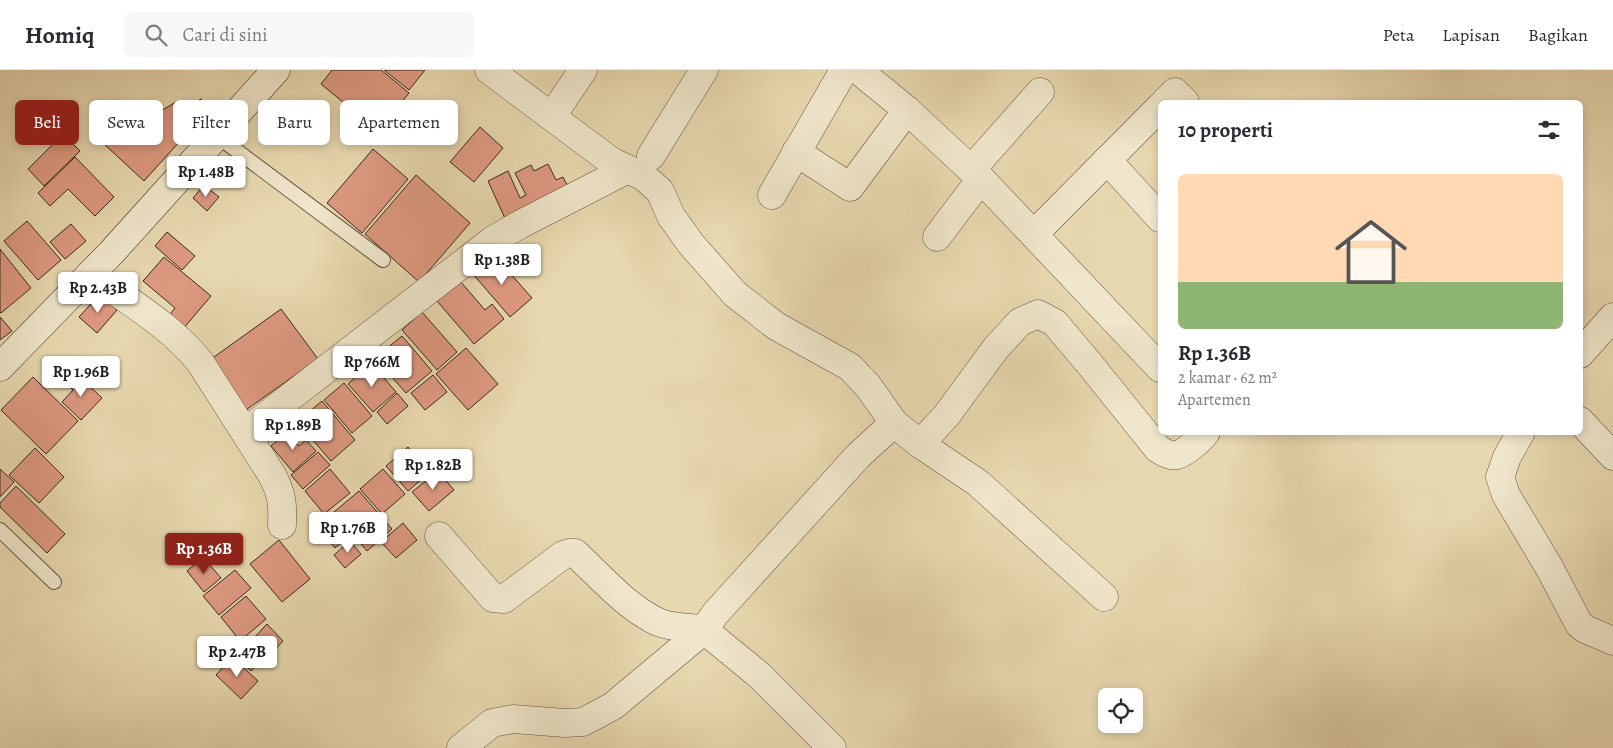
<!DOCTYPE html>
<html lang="id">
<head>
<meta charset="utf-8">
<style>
	body { margin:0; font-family:Alegreya,serif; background:#f7f7f7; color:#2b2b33; height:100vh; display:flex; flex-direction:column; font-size:19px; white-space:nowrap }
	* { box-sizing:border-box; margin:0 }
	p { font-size:16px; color:#7c7c81 }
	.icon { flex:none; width:28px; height:28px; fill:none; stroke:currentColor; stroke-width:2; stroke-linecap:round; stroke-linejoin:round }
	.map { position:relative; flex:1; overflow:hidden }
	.sheet { position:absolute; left:1158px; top:30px; width:425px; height:335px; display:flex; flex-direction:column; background:#fff; border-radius:8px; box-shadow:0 2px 8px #0003 }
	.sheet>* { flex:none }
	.hud { position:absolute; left:15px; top:30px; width:475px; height:45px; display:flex; gap:10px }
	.controls { position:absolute; left:1098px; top:618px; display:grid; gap:10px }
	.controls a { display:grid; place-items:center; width:45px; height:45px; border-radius:8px; background:#fff; box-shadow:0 2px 8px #0003; font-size:25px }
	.price { position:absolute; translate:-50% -42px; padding:0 11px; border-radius:5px; background:#fff; color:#222; font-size:16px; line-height:32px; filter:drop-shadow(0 1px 2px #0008) }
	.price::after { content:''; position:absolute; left:50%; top:30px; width:15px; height:11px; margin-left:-8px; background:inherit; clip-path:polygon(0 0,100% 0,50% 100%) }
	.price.current { background:#8f2418; color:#fff }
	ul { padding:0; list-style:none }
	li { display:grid; align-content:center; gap:10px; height:265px; padding:0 20px }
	li span { display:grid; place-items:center; height:155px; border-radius:8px; color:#555 }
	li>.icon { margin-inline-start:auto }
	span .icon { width:90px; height:90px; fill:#fffc; stroke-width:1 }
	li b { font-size:21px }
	h2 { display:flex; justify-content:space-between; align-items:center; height:60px; padding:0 20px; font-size:21px }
	.tag { padding:0 18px; border-radius:8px; background:#fff; box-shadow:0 2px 8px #0003; font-size:18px; line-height:45px }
	.tag.current { background:#8f2418; color:#fff }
	header { display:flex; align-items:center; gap:30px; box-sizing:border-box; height:70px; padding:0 25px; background:#fff; border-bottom:1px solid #e1e1e2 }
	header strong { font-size:24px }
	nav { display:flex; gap:28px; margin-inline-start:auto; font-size:18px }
	.search { width:350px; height:45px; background:#f7f7f7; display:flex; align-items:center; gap:12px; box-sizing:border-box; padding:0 18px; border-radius:8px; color:#7c7c81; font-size:19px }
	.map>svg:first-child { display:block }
</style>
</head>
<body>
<header>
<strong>Homiq</strong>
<div class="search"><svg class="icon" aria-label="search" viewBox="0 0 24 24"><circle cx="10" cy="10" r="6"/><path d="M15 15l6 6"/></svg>Cari di sini</div>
<nav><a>Peta</a><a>Lapisan</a><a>Bagikan</a></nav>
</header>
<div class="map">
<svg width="1613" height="678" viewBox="0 0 1613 678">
	<rect width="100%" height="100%" fill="#e8d8af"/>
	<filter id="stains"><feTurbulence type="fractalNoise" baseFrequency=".004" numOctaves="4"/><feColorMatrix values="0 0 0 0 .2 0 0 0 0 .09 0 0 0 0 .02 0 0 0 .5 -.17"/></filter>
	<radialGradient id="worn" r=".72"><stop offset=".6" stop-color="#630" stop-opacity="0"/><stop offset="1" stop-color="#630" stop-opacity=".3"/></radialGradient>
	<!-- building -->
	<g fill="#de9981" stroke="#38281d">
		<polygon points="332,0 381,0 409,23 378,61 321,14"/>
		<polygon points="384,0 425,0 409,20"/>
		<polygon points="201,29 210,38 144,111 104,74 176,32 184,39"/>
		<polygon points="480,57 503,78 474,112 450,92"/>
		<polygon points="63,64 80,81 44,116 28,99"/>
		<polygon points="373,79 408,109 362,163 327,133"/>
		<polygon points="75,87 114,127 95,146 68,119 50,136 38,123"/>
		<polygon points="548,94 556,110 563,107 572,125 508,155 488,111 508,101 520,128 526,125 515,103 531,95 534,101"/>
		<polygon points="416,105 470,153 419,212 365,164"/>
		<polygon points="204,115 219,127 207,141 193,128"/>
		<polygon points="27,151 61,190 38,210 4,171"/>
		<polygon points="71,154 86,171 65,189 50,172"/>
		<polygon points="167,162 195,186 182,200 155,176"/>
		<polygon points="0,179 31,218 1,243 0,242"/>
		<polygon points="493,184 532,228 510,247 472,203"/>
		<polygon points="164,187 211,226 183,259 168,247 175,238 143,211"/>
		<polygon points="460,211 485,240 492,234 504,249 474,274 437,231"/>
		<polygon points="100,224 117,240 97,263 79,247"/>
		<polygon points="281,239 318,289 243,342 207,292"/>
		<polygon points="422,242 457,282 437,300 402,260"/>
		<polygon points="0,247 12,261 0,270"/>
		<polygon points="402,266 432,301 406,323 375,288"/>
		<polygon points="466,278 498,314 468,340 436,304"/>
		<polygon points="371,293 396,322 373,342 348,314"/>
		<polygon points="433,305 447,322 425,340 411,323"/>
		<polygon points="79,306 102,328 81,350 62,332 73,320 69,316"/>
		<polygon points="33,307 78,351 46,384 1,340"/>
		<polygon points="344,313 372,346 352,363 324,330"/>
		<polygon points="397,323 408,336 387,354 377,342"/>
		<polygon points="322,331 355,370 331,391 311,368 316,365 302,348"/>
		<polygon points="287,362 299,376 306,370 316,381 293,402 271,376"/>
		<polygon points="408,377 430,402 408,421 386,396"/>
		<polygon points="35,378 64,407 39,433 9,405"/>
		<polygon points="318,382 330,395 303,419 291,405"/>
		<polygon points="0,399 14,412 0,427"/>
		<polygon points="330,399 350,423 324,444 305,421"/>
		<polygon points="383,399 405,424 382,444 360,419"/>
		<polygon points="438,401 454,420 429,441 412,422"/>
		<polygon points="16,416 65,464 47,483 0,437 0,433"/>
		<polygon points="359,421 392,459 367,481 334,442"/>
		<polygon points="334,445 350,465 335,478 318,459"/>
		<polygon points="403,453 417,470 396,488 381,472"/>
		<polygon points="279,470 310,509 282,532 250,494"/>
		<polygon points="350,471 361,484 345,498 334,485"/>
		<polygon points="203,487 221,508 204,522 187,501"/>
		<polygon points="235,500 251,518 219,545 203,526"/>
		<polygon points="246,526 266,549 240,571 221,547"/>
		<polygon points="267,554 283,571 268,587 251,571"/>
		<polygon points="247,571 264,587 251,601 234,585"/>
		<polygon points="232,587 258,611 241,629 216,605"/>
	</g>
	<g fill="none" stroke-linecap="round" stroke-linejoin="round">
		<defs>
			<g id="service">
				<polyline points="217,66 383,190"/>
				<polyline points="0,460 54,512"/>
			</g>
			<g id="minor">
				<polyline points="489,0 611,91 644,107 660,121 671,146 691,174 735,224 776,256 850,297 868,316 894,353"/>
				<polyline points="858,0 907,40 981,109 1160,298"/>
				<polyline points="1165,32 1175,22 1185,32"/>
				<polyline points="552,46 583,0"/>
				<polyline points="796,82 850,117 907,40"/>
				<polyline points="651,86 704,0"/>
				<polyline points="1107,90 1160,148"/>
				<polyline points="971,100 1040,22"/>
				<polyline points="772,125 844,0"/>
				<polyline points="1034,164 1160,37"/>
				<polyline points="937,167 981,109"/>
				<path d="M91,204C128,231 171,256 200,292L272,405C282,424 283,434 282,455"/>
				<polyline points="1580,284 1613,247"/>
				<polyline points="1580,351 1613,386"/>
				<polyline points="245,362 493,170 519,155 628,99"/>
				<polyline points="1521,362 1507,387 1500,407 1506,425 1549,497 1579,554 1585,559 1613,571"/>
				<polyline points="920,374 978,413 1104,527"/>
				<path d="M439,466L493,528L504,529L563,485L569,483H575C601,507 626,537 658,552C672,558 689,557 704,560L715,544L858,386L894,353L920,374L946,346L996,278L1020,252L1038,244L1055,253L1092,297L1158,379C1163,382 1171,387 1177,385C1185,383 1201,369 1206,362"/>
				<polyline points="461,678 492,653 513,649 565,653 583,652 613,636 704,560 759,605 832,678"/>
			</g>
			<polyline id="secondary" points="0,297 111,183 276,0"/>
		</defs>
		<!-- service casing -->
		<use href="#service" stroke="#645442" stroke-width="16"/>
		<!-- minor casing -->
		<use href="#minor" stroke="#645442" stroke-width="29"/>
		<!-- secondary casing -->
		<use href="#secondary" stroke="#38281d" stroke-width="29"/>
		<!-- service -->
		<use href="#service" stroke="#f0e6cb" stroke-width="14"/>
		<!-- minor -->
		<use href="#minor" stroke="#f0e6cb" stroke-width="28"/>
		<!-- secondary -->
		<use href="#secondary" stroke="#f0e6cb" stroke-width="28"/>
	</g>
	<rect width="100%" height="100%" filter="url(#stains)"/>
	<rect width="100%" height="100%" fill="url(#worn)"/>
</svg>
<div class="controls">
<a><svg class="icon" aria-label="locate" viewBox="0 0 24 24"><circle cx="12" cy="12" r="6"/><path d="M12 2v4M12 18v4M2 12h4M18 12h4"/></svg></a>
</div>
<b class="price" style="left:206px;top:128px">Rp 1.48B</b>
<b class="price" style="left:502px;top:216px">Rp 1.38B</b>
<b class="price" style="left:98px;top:244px">Rp 2.43B</b>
<b class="price" style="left:372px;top:318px">Rp 766M</b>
<b class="price" style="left:81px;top:328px">Rp 1.96B</b>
<b class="price" style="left:293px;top:381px">Rp 1.89B</b>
<b class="price" style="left:433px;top:421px">Rp 1.82B</b>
<b class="price" style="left:348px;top:484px">Rp 1.76B</b>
<b class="price current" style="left:204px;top:505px">Rp 1.36B</b>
<b class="price" style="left:237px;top:608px">Rp 2.47B</b>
<div class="hud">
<a class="tag current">Beli</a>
<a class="tag">Sewa</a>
<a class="tag">Filter</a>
<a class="tag">Baru</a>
<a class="tag">Apartemen</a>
</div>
<section class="sheet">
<h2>10 properti<svg class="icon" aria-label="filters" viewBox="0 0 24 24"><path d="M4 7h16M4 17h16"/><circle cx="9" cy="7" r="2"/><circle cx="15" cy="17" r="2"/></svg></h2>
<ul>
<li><span style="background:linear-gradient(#ffd9b3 70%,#8fb573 0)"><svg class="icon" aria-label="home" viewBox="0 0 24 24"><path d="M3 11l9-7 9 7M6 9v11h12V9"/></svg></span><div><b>Rp 1.36B</b><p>2 kamar · 62 m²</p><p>Apartemen</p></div></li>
</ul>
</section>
</div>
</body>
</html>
